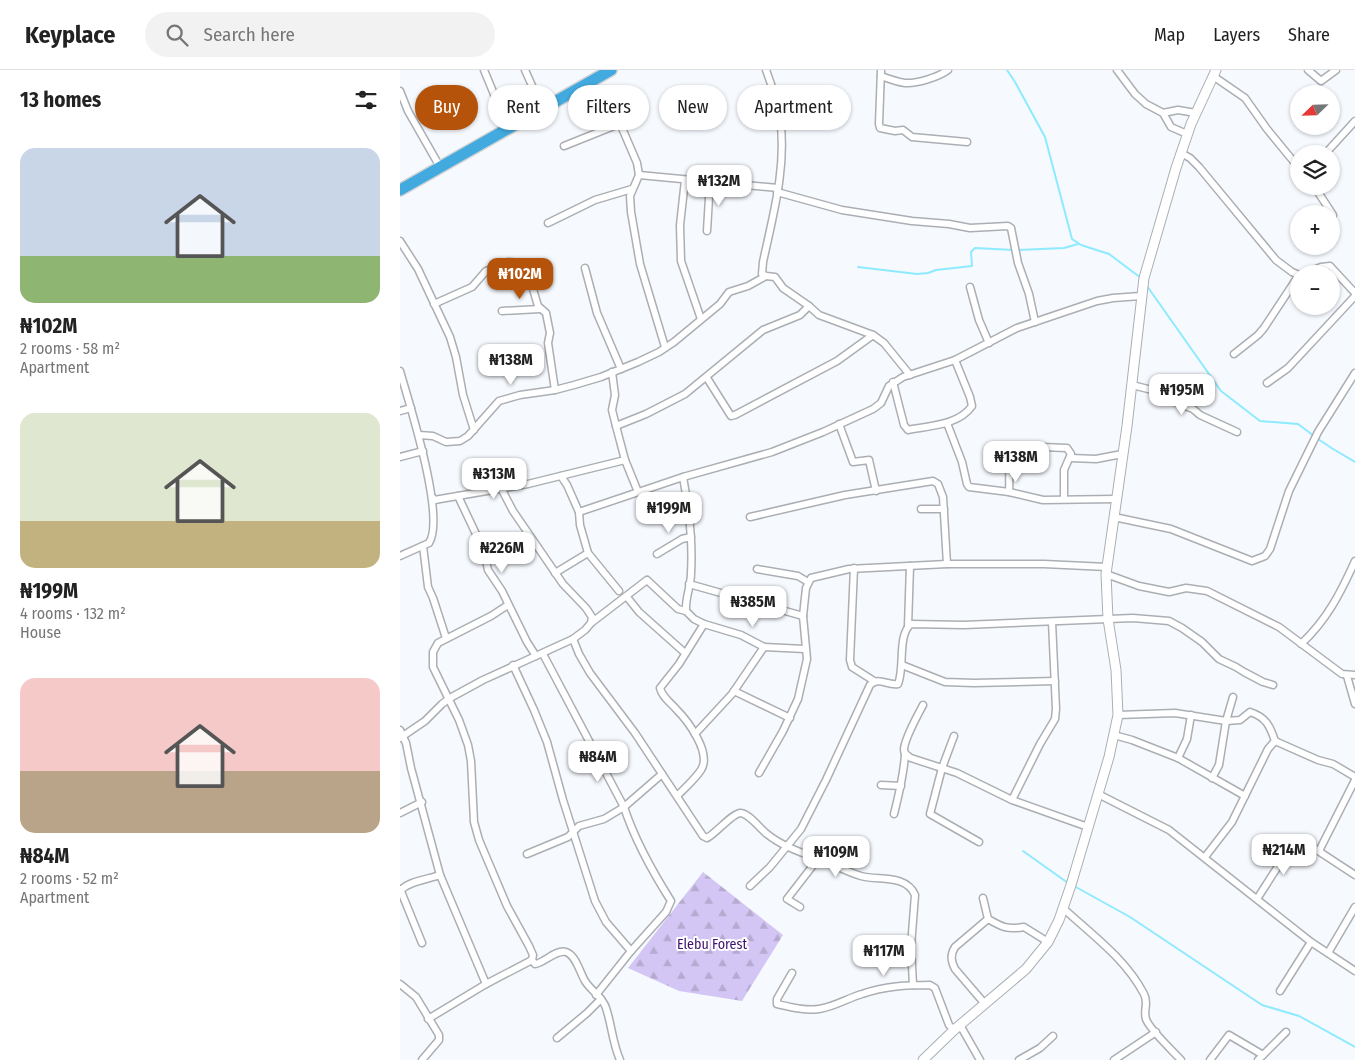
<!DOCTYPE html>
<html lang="en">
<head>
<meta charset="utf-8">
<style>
	body { margin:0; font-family:"Fira Sans Condensed",sans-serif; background:#f2f2f2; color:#222; height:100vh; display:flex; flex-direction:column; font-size:19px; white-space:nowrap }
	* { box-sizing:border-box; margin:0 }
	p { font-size:16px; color:#767676 }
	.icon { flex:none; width:28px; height:28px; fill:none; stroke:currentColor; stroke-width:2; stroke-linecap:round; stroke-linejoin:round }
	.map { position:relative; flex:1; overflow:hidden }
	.panel { display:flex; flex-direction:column; background:#fff; width:400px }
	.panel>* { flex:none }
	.hud { position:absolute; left:15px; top:15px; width:475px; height:45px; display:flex; gap:10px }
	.needle { width:32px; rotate:247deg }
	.controls { position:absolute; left:890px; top:15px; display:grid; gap:10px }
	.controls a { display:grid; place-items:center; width:50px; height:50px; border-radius:50%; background:#fff; box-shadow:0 1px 4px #0004; font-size:25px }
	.price { position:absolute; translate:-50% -42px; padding:0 11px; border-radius:10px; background:#fff; color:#222; font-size:16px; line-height:32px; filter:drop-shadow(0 1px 2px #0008) }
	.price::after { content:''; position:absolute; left:50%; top:30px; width:15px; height:11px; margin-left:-8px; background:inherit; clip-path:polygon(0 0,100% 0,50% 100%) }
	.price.selected { background:#b45309; color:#fff }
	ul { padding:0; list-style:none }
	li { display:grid; align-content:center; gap:10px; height:265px; padding:0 20px }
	li span { display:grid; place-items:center; height:155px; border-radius:15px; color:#555 }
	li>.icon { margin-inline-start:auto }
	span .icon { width:90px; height:90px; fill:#fffc; stroke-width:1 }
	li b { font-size:21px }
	h2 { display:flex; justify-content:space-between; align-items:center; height:60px; padding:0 20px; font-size:21px }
	.pill { padding:0 18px; border-radius:22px; background:#fff; box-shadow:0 1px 4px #0004; font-size:18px; line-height:45px }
	.pill.selected { background:#b45309; color:#fff }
	header { display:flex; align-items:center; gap:30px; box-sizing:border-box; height:70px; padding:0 25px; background:#fff; border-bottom:1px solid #e0e0e0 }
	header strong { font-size:24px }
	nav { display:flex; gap:28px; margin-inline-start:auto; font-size:18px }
	.search { width:350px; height:45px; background:#f2f2f2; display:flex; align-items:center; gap:12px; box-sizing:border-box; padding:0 18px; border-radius:28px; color:#767676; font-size:19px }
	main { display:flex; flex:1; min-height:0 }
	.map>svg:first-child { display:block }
</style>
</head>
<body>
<header>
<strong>Keyplace</strong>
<div class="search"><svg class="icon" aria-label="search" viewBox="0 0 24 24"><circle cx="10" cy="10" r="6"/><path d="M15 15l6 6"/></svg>Search here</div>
<nav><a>Map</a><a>Layers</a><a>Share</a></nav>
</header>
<main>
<section class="panel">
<h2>13 homes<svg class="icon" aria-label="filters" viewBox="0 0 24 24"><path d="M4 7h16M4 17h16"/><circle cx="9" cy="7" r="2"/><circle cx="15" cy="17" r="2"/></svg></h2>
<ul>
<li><span style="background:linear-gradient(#c9d6e8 70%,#8fb573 0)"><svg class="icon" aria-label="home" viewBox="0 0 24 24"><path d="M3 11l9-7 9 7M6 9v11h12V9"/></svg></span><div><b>₦102M</b><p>2 rooms · 58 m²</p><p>Apartment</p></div></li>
<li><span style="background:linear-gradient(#dfe7d0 70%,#c2b280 0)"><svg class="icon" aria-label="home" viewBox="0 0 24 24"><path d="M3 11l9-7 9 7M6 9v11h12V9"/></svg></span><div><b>₦199M</b><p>4 rooms · 132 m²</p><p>House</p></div></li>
<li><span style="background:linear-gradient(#f6c9c9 60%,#b9a48a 0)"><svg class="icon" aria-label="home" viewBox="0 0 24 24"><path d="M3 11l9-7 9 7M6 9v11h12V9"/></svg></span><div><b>₦84M</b><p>2 rooms · 52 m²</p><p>Apartment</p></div></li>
</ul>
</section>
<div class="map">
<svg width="955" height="990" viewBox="0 0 955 990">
	<defs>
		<pattern id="forest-firs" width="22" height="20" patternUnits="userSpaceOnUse" patternTransform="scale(1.25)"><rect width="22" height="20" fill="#d4c6f4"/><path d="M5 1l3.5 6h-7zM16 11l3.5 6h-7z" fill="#b6aad1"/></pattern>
	</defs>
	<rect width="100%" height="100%" fill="#f6f9fe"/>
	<!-- forest -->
	<polygon fill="url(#forest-firs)" points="303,802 383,865 342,931 279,921 228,898"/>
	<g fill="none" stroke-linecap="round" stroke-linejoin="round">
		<!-- stream -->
		<g stroke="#8eeafe" stroke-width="2">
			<polyline points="607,0 615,12 645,67 672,169 681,175 709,184 741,208"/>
			<polyline points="618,180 664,178 678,174"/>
			<polyline points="458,197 517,204 528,203 536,200 572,196 571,182 575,178 614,180"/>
			<polyline points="747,216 821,321 860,351 898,354 914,366"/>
			<polyline points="918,369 933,379 955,392"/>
			<polyline points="623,781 668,813"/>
			<polyline points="674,816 730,847 862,935 899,946 955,977"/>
		</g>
		<defs>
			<g id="street">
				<polyline points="84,0 108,58"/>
				<polyline points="125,0 142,38"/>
				<path d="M366,0C372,16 377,31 380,48C387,96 373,145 363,192L362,204L366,206L375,207L383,218L409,236L419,245L473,265L484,273L510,305"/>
				<polyline points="481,0 479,54 480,58 495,61 503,60 512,67 567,72"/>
				<polyline points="717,0 735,24 746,34 763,43 771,57 787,64"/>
				<polyline points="908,0 921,11 936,0"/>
				<path d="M481,6C489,9 497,12 505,13C516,14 539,7 548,0"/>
				<polyline points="813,6 845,28 867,59 899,98"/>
				<polyline points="187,14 222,58 237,93 239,105 230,126 231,142 240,194 265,277"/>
				<polyline points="0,21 8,41 40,97"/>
				<polyline points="763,43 778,40 796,43"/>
				<polyline points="164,76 219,54"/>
				<polyline points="781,83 790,88 799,97 876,190 892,202 899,205"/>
				<polyline points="925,84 955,51"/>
				<polyline points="239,105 378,118"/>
				<polyline points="285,110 280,155 281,191 301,249"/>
				<polyline points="914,116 933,145"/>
				<polyline points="377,122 442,140 512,151 549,154 570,158 608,156 611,158 618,193 629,224 635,252"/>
				<polyline points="148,153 195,130 232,119"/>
				<polyline points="307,161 310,111"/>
				<polyline points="0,171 18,199 50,267 56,287 63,325 74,360"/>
				<polyline points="185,198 197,243 221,299"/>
				<polyline points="904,204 921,197 930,196 955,223"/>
				<polyline points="570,217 579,250 589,273"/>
				<polyline points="34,234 72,217 86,201 108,192 123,193 128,202 138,236 146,243 150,263 148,273 155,320"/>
				<polyline points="102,241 140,239"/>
				<polyline points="834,284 858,265 864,258 899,205"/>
				<path d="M0,301C9,333 46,447 29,473L0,486"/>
				<polyline points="212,302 215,325 212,340 216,356 225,390 238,422"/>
				<polyline points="307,308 331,346 335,345 437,291 473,265"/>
				<path d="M493,312L504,355L508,360C529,356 559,355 572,336L570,327L555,290"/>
				<polyline points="867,313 888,298 955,226"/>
				<polyline points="732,315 752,320 760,326 793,339 800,345 837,362"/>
				<polyline points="0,341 11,338"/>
				<polyline points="547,353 562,392 567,414 569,417 609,422 643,430 716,429"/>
				<polyline points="439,354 453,392 469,390 476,421"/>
				<polyline points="216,356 246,344 285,324 363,260 400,245 409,236"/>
				<polyline points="19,365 33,366 46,372 60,371 68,366 99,331 120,325 155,320 174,315 201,307 238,292 259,282 274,272 320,234 329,222 348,216 366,206"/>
				<polyline points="0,387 23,381"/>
				<polyline points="671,388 696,389 722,384"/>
				<polyline points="161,406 167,415 179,442 180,455 188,483 219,521"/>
				<path d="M283,407C289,439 293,471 291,503C291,516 285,528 286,541"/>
				<path d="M609,422C610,410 607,384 615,376L667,378L671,384L664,400V429"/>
				<polyline points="58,426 84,481 88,500 102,521 127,572 136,586"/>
				<polyline points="32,427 35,430 40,429 128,414 225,390"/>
				<polyline points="521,439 544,439"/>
				<polyline points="179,442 283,407 372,382 423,362 473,339 481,333 489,316 503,307 555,290 617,258 697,231 713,228 741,226"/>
				<polyline points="350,447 445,425 533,411 538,414 543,427 547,494"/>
				<polyline points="714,447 771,459 852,491 865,486 870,479 889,421 918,362 955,303"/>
				<polyline points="23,476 28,517 33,528 46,568"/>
				<polyline points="257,484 282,469 291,467"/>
				<polyline points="454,498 450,590 452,597 474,611"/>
				<polyline points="357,499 398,506 408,512"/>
				<polyline points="155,503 188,483"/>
				<polyline points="706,504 739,516 769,522 786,518 807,521 879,557 942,604 955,605"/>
				<polyline points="289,514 403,546"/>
				<polyline points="227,527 239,542 285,583"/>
				<polyline points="108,535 91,546 38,573 33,582 33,597 59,650 68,675 71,691 74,752 79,770 107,836 129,876 133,885 132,890"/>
				<polyline points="191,553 247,510 278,539 286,541 294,549 304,554 341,565 364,577"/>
				<polyline points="508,556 510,496"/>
				<path d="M173,569L179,584L190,603L235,663L303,766L307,768C316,763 332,744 340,743C349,743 360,759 367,764C384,778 409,785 429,793C439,797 450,803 461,806C479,811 506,804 515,825L511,876L513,915"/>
				<path d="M901,574C927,550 941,522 955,491"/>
				<path d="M143,584L224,737C235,771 252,801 271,831L266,842L231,881L196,925"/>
				<polyline points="113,595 134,640 147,672 163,730 195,831 206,852 231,881"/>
				<polyline points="502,595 545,612 574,613 655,611"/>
				<polyline points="947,606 955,634"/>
				<polyline points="334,621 390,648"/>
				<path d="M523,635C518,645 504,669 504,680C504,684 508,686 511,688L557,703L612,730L688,757"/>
				<path d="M718,645L775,643L826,651L840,650L850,642C866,647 870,656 875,671"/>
				<polyline points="0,660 6,673 11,698 40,805 86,914"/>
				<polyline points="295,664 332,624 364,577 405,579"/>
				<polyline points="714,665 732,670 778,688 845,726"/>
				<polyline points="554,666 542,698 530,744 579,772"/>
				<polyline points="0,668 25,651 42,634 50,628 83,610 173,569 185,560 191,553 192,547 186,538 163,514 113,441 101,418"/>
				<polyline points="875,671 918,690 933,694 955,707"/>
				<polyline points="778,688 787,669 791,645"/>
				<polyline points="359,703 383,661 398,629 407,589 403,546 406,518 411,508 449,499 547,494 644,494 707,497"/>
				<polyline points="812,708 819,695 826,651 833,627"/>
				<polyline points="481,715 501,716"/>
				<polyline points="698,724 769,760 911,872 955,901"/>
				<path d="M277,726C285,718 295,709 301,700C312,683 288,651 276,639C270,632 262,627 260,618L279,594L304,554"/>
				<polyline points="612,730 640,674 655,649 656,639 652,552"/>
				<polyline points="0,743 22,732"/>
				<path d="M494,744C499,724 504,704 505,684"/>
				<polyline points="919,781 955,710"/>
				<polyline points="127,784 168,767 179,756 204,749 224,737 262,704"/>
				<polyline points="805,787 832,752 868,679 875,671"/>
				<path d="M350,816L370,797L401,759L426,710L470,615C479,606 487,616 498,614C505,598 497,565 511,554L564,555L733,548L769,551L782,558L802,572L819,589L836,597L844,602L863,612L873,615"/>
				<polyline points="0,819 22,873"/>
				<path d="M1,821C5,812 29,809 40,805"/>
				<path d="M583,828L588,849C602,857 607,860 624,857L648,872"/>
				<polyline points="857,829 893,773 900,769 955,805"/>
				<polyline points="400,837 387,829 418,789"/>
				<path d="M663,838C692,865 725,888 744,924C749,933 743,940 746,949C749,959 773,981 781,990"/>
				<polyline points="928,883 955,837"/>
				<path d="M132,890L135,894C144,893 156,879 166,882C176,885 180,903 185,911C191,921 203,927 206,938C212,956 212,971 220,990"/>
				<path d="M392,903L377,929V934C390,937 405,941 419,939C434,937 448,928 462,924C485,916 507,915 530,915L535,918L549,955L554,960"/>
				<polyline points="0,914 16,927 39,965 39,970 22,990"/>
				<polyline points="880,921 911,872"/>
				<path d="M585,934L555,899C551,891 550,885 555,877L588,849"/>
				<polyline points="28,949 86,914 132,890"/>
				<polyline points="560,955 580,990"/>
				<polyline points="157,968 187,943 201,929"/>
				<polyline points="619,990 640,978 653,966"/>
				<polyline points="714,990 756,962"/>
				<polyline points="810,990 829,965 863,985"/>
				<polyline points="858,990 886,962"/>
			</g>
			<polyline id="secondary" points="523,990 554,960 626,899 648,872 659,850 671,815 709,687 718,645 716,600 708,549 706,504 727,356 744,208 776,98 791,54 816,0"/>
			<polyline id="highway" points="0,120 211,0"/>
		</defs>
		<!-- street casing -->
		<use href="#street" stroke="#abafb3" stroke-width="9"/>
		<!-- secondary casing -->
		<use href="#secondary" stroke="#abafb3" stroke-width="11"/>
		<!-- highway casing -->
		<use href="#highway" stroke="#d4d4d4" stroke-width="14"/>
		<!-- street -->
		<use href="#street" stroke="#fff" stroke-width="6"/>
		<!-- secondary -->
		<use href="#secondary" stroke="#fff" stroke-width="9"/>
		<!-- highway -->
		<use href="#highway" stroke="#42aadf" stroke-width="11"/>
	</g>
	<g text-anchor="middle" stroke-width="4" stroke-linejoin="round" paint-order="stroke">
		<!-- park labels -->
		<g font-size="14" fill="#3f136f" stroke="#fff">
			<text x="312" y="879">Elebu Forest</text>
		</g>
	</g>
</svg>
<div class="controls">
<a><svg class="needle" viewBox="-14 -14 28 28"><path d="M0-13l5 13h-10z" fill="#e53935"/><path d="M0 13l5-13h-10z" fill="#767676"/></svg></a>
<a><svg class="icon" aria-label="layers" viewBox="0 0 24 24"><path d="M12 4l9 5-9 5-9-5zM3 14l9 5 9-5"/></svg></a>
<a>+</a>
<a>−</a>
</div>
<b class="price" style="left:319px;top:137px">₦132M</b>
<b class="price selected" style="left:120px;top:230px">₦102M</b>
<b class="price" style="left:111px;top:316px">₦138M</b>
<b class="price" style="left:782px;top:346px">₦195M</b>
<b class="price" style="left:616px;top:413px">₦138M</b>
<b class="price" style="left:94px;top:430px">₦313M</b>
<b class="price" style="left:269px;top:464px">₦199M</b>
<b class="price" style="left:102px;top:504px">₦226M</b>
<b class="price" style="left:353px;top:558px">₦385M</b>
<b class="price" style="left:198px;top:713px">₦84M</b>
<b class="price" style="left:884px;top:806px">₦214M</b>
<b class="price" style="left:436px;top:808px">₦109M</b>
<b class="price" style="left:484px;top:907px">₦117M</b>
<div class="hud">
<a class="pill selected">Buy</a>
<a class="pill">Rent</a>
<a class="pill">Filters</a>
<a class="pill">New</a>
<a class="pill">Apartment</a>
</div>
</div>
</main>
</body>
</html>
